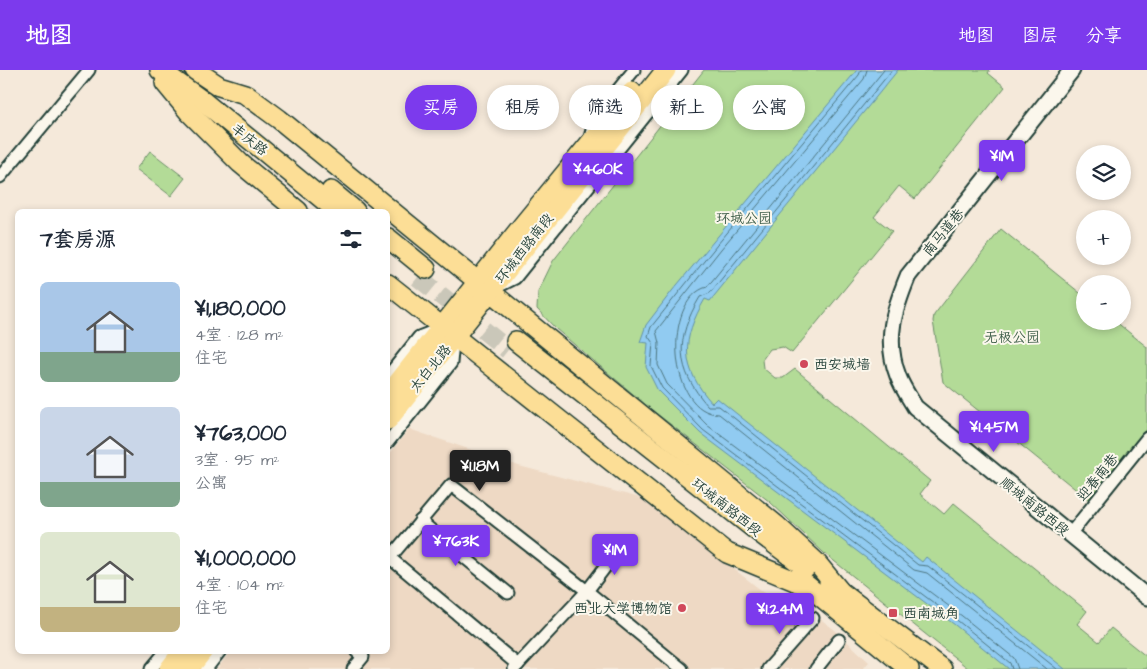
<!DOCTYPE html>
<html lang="zh">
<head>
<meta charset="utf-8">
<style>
	body { margin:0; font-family:"Architects Daughter","LXGW WenKai TC",sans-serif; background:#f6f6f7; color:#1f2937; height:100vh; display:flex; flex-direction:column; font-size:19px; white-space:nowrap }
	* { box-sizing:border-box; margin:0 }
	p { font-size:16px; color:#747a83 }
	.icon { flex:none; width:28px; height:28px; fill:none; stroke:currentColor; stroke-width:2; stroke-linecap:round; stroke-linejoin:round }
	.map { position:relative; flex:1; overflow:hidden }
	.side { position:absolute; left:15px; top:139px; width:375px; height:445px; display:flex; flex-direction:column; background:#fff; border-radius:8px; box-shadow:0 2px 8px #0003 }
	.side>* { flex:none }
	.hud { position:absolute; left:405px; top:15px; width:475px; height:45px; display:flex; gap:10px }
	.tools { position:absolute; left:1076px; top:75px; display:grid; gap:10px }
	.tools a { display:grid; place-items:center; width:55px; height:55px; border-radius:50%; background:#fff; box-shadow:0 2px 8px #0003; font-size:25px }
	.price { position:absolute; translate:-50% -42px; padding:0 11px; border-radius:5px; background:#7c3aed; color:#fff; font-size:16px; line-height:32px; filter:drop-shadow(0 1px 2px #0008) }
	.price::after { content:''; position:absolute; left:50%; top:30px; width:15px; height:11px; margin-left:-8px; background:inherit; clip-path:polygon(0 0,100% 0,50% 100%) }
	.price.on { background:#222; color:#fff }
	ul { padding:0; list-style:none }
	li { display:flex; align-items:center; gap:15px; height:125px; padding:0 25px }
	li span { display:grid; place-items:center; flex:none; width:140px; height:100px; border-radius:8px; color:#555 }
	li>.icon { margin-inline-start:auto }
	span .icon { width:60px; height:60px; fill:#fffc; stroke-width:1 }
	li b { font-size:21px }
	h2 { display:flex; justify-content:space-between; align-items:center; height:60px; padding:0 25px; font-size:21px }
	.pill { padding:0 18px; border-radius:22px; background:#fff; box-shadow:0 2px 8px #0003; font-size:18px; line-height:45px }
	.pill.on { background:#7c3aed; color:#fff }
	header { display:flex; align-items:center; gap:30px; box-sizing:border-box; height:70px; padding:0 25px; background:#7c3aed; color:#fff }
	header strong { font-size:24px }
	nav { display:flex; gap:28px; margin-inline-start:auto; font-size:18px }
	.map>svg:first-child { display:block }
</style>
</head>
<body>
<header>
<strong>地图</strong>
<nav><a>地图</a><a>图层</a><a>分享</a></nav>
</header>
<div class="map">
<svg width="1147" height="599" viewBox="0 0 1147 599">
	<rect width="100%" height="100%" fill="#f5e9da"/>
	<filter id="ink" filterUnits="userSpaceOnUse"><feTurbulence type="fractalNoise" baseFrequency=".02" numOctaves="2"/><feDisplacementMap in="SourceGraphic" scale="10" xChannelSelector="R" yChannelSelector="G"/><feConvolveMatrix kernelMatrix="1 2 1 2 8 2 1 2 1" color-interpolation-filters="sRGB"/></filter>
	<g filter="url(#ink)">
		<!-- built -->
		<polygon fill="#eed9c4" points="409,359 519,396 644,429 766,524 785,533 803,536 835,560 869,592 863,599 217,599 231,581 388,581 388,386"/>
		<!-- green -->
		<g fill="#b3db97" stroke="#698c66">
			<polygon points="704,0 990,0 988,3 1005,17 915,129 899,116 874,147 892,161 792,283 783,277 770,279 762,290 763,298 775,308 783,308 795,299 930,411 920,424 944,444 954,433 1087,541 1077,554 1099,572 1111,558 1147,587 1147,599 969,599 824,483 770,432 652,340 556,259 537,239 538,222 553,191"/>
			<polygon points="150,81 185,108 171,126 136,99"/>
			<polygon points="1001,159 1085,227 1085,251 1115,251 1147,277 1147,360 1090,431 943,312 933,251 934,245"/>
		</g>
		<!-- water -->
		<path fill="#91cbf1" stroke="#6392a5" d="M857,0H898L710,231L705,229C681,270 680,297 712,333L717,328L922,492L926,487L1065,599H1009L955,555L700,363L658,321L646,297L648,273L640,272L646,255L672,221Z"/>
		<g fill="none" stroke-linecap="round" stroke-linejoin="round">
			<!-- shore -->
			<g stroke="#4d7680" stroke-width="1">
				<polyline points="861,0 859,5 717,175 651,257 648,266 653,273 651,296 662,318 703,360 958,551 1010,593 1012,599"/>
				<polyline points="867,0 864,9 721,179 656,261 659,273 658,295 667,314 707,355 962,546 1014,588 1018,599"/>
				<path d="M884,0L707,217C662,229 668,344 719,344L914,500L927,503L1047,599"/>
				<path d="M892,0L710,223L700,227C675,269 675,299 708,336H719L918,495L928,496L1057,599"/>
			</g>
			<!-- primary-tunnel -->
			<polyline stroke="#cac7b9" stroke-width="19" stroke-dasharray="19 9" stroke-linecap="butt" points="418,207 508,280"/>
			<defs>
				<g id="minor">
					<polyline points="590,67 596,47 634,0"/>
					<polyline points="0,107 89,0"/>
					<polyline points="499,216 515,208 682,0"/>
					<polyline points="388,306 419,267 437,260"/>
					<polyline points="388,372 451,293 453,271"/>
					<polyline points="420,451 508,523"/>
					<polyline points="1070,464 1147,368"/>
					<polyline points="390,488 518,595"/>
					<polyline points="388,490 451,415 587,521 622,475"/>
					<polyline points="151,599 166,581"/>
					<polyline points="206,599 220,581"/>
					<polyline points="353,599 363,587 356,581"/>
					<polyline points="514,599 587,521 682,599"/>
					<polyline points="768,599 813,548"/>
					<polyline points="816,599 839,570"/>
				</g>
				<path id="tertiary" d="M1072,0L908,206C894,240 884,270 898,306C902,317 909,327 915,337L1147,527"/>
				<g id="primary">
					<polyline points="160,0 204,32 337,141"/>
					<polyline points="195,0 219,16 245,24 279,49 776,455 816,492 839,520"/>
					<polyline points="165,13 189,42 240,93 298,141"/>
					<polyline points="331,121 355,141"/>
					<polyline points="388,168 426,199"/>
					<polyline points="388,214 727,483 807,516"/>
					<polyline points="516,271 756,460 806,498"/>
					<polyline points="388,325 522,156 632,22"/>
					<polyline points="388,350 666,0"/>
					<polyline points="798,508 909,599"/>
					<polyline points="829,513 942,599"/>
					<polyline points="169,599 183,581"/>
					<polyline points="189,599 203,581"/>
				</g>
			</defs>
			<!-- minor casing -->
			<use href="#minor" stroke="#1f3d34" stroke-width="15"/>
			<!-- tertiary casing -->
			<use href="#tertiary" stroke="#1f3d34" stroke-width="19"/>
			<!-- primary casing -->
			<use href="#primary" stroke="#1f3d34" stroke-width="22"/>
			<!-- minor -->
			<use href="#minor" stroke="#fbf7ec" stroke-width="11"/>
			<!-- tertiary -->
			<use href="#tertiary" stroke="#fbf7ec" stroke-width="15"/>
			<!-- primary -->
			<use href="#primary" stroke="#fcde96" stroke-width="19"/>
		</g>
	</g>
	<!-- markers -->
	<g fill="#d1495b" stroke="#fbf7ec" stroke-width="2">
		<circle cx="804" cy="294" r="5"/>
		<circle cx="682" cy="538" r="5"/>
		<rect x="888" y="538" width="10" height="10" rx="2.5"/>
	</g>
	<g text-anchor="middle" stroke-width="4" stroke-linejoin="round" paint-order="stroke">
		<!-- street labels -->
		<g font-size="14" fill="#1f3d34" stroke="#fbf7ec">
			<text transform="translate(250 69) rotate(39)" y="5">丰庆路</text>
			<text transform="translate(943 162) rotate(-51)" y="5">南马道巷</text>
			<text transform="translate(524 178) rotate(-52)" y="5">环城西路南段</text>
			<text transform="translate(430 298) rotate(-51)" y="5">太白北路</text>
			<text transform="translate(1097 407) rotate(-51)" y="5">迎春南巷</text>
			<text transform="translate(1035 436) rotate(39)" y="5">顺城南路西段</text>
			<text transform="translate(727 437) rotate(38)" y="5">环城南路西段</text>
		</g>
		<!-- park labels -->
		<g font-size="14" fill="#3d5d48" stroke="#fbf7ec">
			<text x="744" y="153">环城公园</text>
			<text x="1012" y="272">无极公园</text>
		</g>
		<!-- poi labels -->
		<g font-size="14" fill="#1f3d34" stroke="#fbf7ec" text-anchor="start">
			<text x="814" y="299">西安城墙</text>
			<text x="672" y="543" text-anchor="end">西北大学博物馆</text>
			<text x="903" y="548">西南城角</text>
		</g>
	</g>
</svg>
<div class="tools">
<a><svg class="icon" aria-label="layers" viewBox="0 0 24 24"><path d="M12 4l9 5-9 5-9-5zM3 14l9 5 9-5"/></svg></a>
<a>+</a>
<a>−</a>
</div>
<b class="price" style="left:1002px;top:112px">¥1M</b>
<b class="price" style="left:598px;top:125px">¥460K</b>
<b class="price" style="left:994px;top:383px">¥1.45M</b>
<b class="price on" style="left:480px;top:422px">¥1.18M</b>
<b class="price" style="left:456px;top:497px">¥763K</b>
<b class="price" style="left:615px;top:506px">¥1M</b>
<b class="price" style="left:780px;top:565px">¥1.24M</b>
<div class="hud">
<a class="pill on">买房</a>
<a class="pill">租房</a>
<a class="pill">筛选</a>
<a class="pill">新上</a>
<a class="pill">公寓</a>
</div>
<section class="side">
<h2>7套房源<svg class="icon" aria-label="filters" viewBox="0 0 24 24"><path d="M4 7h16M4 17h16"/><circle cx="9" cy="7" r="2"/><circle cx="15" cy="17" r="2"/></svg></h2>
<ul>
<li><span style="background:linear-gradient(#a9c7e8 70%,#7fa58c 0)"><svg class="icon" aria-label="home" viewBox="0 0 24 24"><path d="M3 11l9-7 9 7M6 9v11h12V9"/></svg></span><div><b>¥1,180,000</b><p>4室 · 128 m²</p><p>住宅</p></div></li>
<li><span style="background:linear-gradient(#c9d6e8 75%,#7fa58c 0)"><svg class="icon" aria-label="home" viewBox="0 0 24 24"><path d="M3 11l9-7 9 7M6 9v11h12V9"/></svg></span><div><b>¥763,000</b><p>3室 · 95 m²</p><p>公寓</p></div></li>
<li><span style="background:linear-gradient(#dfe7d0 75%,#c2b280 0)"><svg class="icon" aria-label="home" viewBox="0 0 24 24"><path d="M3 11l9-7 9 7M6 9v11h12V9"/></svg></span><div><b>¥1,000,000</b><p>4室 · 104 m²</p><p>住宅</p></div></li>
</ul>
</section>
</div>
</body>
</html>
